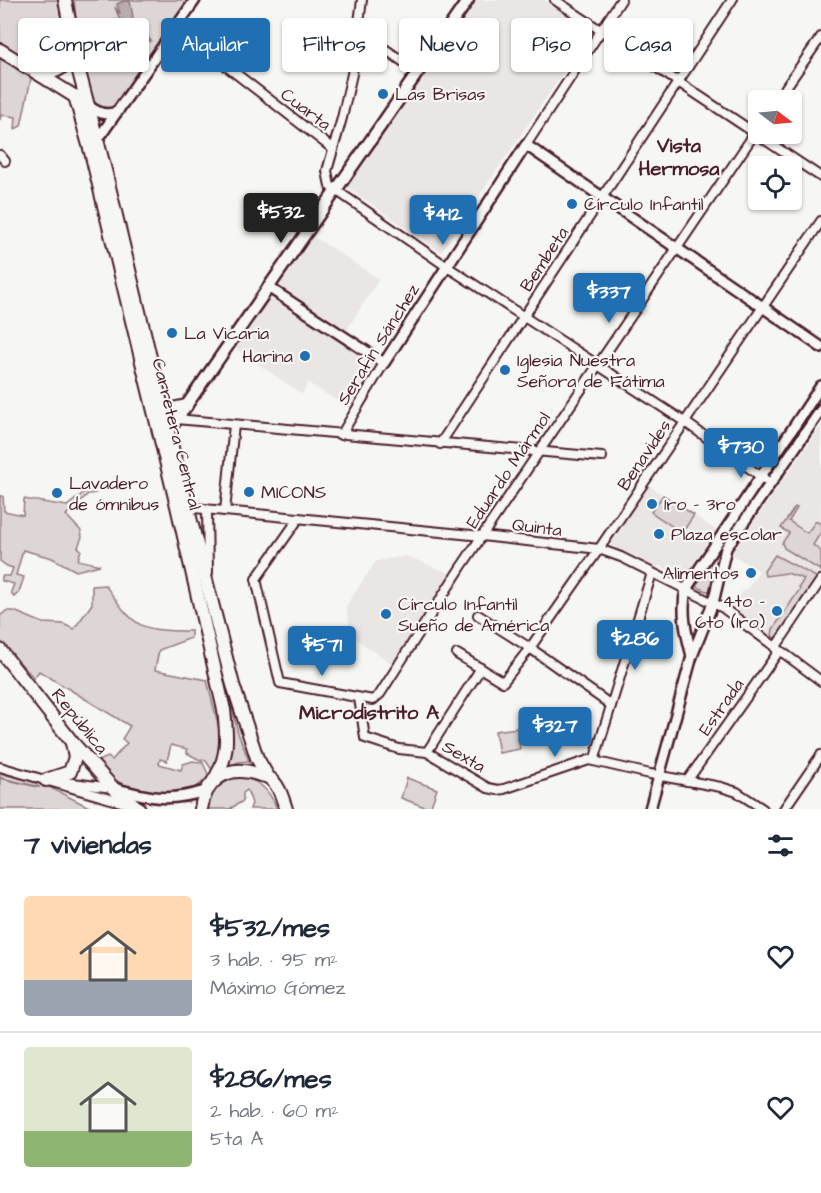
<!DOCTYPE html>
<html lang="es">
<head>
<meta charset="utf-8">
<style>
	body { margin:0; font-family:"Architects Daughter",sans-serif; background:#f6f6f7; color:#1f2937; height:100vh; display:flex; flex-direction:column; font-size:22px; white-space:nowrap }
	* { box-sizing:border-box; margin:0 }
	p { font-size:20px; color:#747a83 }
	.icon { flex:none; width:33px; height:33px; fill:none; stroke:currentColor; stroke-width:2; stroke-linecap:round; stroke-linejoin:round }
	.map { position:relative; height:809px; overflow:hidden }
	.details { display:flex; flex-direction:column; background:#fff; flex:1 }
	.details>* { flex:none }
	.banner { position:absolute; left:18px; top:18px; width:786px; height:54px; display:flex; gap:12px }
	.needle { width:39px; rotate:106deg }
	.buttons { position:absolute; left:748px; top:90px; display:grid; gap:12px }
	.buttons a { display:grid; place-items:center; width:54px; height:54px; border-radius:6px; background:#fff; box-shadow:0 2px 4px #0004; font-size:30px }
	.price { position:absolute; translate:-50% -51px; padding:0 14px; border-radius:6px; background:#1f6fb2; color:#fff; font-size:20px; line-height:39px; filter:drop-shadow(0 2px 3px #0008) }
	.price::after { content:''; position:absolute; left:50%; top:36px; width:18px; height:14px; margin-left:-9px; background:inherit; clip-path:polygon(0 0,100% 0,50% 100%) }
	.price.on { background:#222; color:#fff }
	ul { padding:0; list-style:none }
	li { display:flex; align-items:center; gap:18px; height:150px; padding:0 24px }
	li+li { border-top:2px solid #e0e1e3 }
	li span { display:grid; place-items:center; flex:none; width:168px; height:120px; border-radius:6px; color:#555 }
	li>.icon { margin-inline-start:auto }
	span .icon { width:72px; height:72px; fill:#fffc; stroke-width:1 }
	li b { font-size:26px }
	h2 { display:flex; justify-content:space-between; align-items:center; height:72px; padding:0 24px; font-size:26px }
	.tag { padding:0 21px; border-radius:6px; background:#fff; box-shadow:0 2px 4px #0004; font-size:21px; line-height:54px }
	.tag.on { background:#1f6fb2; color:#fff }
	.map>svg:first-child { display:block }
</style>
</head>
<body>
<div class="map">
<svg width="821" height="809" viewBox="0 0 821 809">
	<rect width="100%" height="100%" fill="#f6f6f2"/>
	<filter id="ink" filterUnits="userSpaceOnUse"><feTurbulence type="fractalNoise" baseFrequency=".0167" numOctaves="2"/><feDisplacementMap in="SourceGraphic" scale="12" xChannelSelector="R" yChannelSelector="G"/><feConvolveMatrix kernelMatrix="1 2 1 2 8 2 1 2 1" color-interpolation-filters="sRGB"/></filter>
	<g filter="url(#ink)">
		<!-- built -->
		<g fill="#e9e6e3">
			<polygon points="475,0 544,0 588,29 589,35 441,252 347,187"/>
			<polygon points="314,237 379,279 346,331 277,285"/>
			<polygon points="271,296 376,365 349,408 308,383 302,394 236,349"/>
			<polygon points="821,426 821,574 775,639 735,614 734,609 742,591 747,589 759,571 731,554"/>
			<polygon points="646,484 716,530 685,577 679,577 659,565 655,571 607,543"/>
			<polygon points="406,556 451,574 393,664 357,640 350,627 346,606 376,561"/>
		</g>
		<!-- green -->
		<g fill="#ddd6d5" stroke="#947a80" stroke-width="1.5">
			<path d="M0,0H58L67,52C49,82 20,55 0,43Z"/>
			<polygon points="74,0 188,0 113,109 104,112 91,104 81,61"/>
			<polygon points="0,59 32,74 21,126 15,129 16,117 1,115 0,120"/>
			<path d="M758,489V492L721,550L712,591C706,592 699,589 695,584L697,580Z"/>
			<polygon points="91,490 95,493 88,494 66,515 81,531 82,537 78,547 81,550 78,560 100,565 76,571 52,558 23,550 16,575 24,577 19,592 14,597 11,592 14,584 2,581 2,576 10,576 13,568 7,566 0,561 0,496 3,496 4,511 23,515 24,499 67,506 86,491"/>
			<polygon points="663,495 694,515 682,533 651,512"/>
			<polygon points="795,507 797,508 789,521 807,533 816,521 821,524 821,532 813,545 821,551 821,571 784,548 782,543 789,533 781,528"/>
			<polygon points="775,555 818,578 777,639 772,636 773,629 800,589 799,587 804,579 787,573 765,576 764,571"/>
			<path d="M105,585C135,627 137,631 191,631V638L159,650L155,670L207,680L221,737L219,752L212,770L206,761L198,759L187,753V749L171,745L167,761L160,759L159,764L181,770L183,764L193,761L203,763L209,776C186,802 145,799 117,781C109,776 102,768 95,762L108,757L112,760L127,743L122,739L130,726L39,671L34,678L0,641V616L6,611H14L43,623L63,624L74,629L92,604V586Z"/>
			<path d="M227,686L238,733L249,761L238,762L227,768C235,740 229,715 224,687Z"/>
			<polygon points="517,728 520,749 499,753 495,731"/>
			<polygon points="0,773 43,784 93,809 0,809"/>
			<path d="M234,777C256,776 270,790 277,809H250L252,803L247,790L243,793V801L231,808L233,809H206L213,790Z"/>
			<polygon points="407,778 437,789 430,809 401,798"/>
		</g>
		<!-- water -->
		<polygon fill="#bbadae" stroke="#8e747a" stroke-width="1.5" points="124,1 130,1 133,17 131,25 144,32 151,41 145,42 140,33 134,29 131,33 123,27 123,31 112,29 112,23 118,28 115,18 119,24 121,23 115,7 119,13 120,13 117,4"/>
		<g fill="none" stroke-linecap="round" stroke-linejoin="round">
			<!-- stream -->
			<polyline stroke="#8e747a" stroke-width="2" points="0,778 39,787"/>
			<defs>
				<g id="minor">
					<polyline points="362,0 352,74 342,118 327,171 330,186 446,266 685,422 770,483"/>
					<polyline points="555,0 821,177"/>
					<polyline points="176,27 333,149"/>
					<polyline points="359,31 418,72"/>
					<polyline points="777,100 821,37"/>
					<polyline points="526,145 621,0"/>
					<polyline points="0,155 5,161"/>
					<polyline points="176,419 602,457"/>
					<polyline points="341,435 384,363"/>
					<polyline points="440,444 732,0"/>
					<polyline points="184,507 482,536 599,549 621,557 723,608 821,681"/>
					<polyline points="207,509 208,573"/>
					<polyline points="225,511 234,425"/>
					<polyline points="299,518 256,579 280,683 373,700 380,694 461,567 759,127"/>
					<polyline points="478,615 530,648 611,705"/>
					<polyline points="775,648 821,580"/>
					<polyline points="457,654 503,682 530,648 599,549 821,221"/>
					<polyline points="359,698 365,738 399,749 427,752 488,788 498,790 504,789 589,760 650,774 721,787 737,792 763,809"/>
					<polyline points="427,752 481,668"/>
					<polyline points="594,761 652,573"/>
					<polyline points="0,767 131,805"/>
					<polyline points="687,781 779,651"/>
					<polyline points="64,782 113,788"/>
					<polyline points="784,809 821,755"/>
				</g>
				<g id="tertiary">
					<path d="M88,105C97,113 107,117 118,111"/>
					<polyline points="98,139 195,0"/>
					<polyline points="268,287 384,363 526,145 821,347"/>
					<path d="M692,656C686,634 681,612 686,589L821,386"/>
					<path d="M117,789C151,798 170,802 205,791"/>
					<polyline points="650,809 692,656 713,603 726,548 821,410"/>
				</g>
				<polyline id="secondary" points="164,433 168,432 468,0"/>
				<g id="primary">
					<polyline points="65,0 78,68 105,170 168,432 233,685 257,758 268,777"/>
					<polyline points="0,50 82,101"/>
					<path d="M40,74C58,73 66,67 74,51"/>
					<path d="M75,96L91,152L177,506L224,710C227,735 229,757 214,780"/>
					<polyline points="162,405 172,409 186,406"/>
					<polyline points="0,650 72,742 113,788 139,809"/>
					<polyline points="46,780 70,772 75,757 72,743"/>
					<path d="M201,809C205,781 226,765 254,773C258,775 264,775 268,777C279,784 282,797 286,809"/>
				</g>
			</defs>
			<!-- minor casing -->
			<use href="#minor" stroke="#4a1f2b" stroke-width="12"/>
			<!-- tertiary casing -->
			<use href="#tertiary" stroke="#4a1f2b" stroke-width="14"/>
			<!-- secondary casing -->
			<use href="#secondary" stroke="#4a1f2b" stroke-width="15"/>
			<!-- primary casing -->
			<use href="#primary" stroke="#4a1f2b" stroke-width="16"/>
			<!-- minor -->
			<use href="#minor" stroke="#f6f6f2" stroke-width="8"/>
			<!-- tertiary -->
			<use href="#tertiary" stroke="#f6f6f2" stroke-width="9"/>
			<!-- secondary -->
			<use href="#secondary" stroke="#f6f6f2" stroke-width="10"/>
			<!-- primary -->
			<use href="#primary" stroke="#f6f6f2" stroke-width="12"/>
		</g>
	</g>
	<!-- markers -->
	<g fill="#1f6fb2" stroke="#f6f6f2" stroke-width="2">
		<circle cx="383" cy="94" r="6"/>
		<circle cx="572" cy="204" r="6"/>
		<circle cx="172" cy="333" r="6"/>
		<circle cx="305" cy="356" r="6"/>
		<circle cx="505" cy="370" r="6"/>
		<circle cx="249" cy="492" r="6"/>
		<circle cx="57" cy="493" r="6"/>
		<circle cx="652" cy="504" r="6"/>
		<circle cx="659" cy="534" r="6"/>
		<circle cx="751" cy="573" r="6"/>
		<circle cx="777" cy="611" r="6"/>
		<circle cx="386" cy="614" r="6"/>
	</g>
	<g text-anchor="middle" stroke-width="4.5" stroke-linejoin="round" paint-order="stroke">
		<!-- poi labels -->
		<g font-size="18" fill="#4a1f2b" stroke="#f6f6f2" text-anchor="start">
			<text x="395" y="100">Las Brisas</text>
			<text x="584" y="210">Círculo Infantil</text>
			<text x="184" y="339">La Vicaria</text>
			<text x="293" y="362" text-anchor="end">Harina</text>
			<text x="517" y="366">Iglesia Nuestra<tspan x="517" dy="21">Señora de Fátima</tspan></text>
			<text x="69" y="489">Lavadero<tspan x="69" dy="21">de ómnibus</tspan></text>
			<text x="261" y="498">MICONS</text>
			<text x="664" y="510">1ro - 3ro</text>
			<text x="671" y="540">Plaza escolar</text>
			<text x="739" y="579" text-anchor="end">Alimentos</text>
			<text x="765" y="607" text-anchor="end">4to -<tspan x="765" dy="21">6to (1ro)</tspan></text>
			<text x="398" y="610">Círculo Infantil<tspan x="398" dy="21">Sueño de América</tspan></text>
		</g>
		<!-- street labels -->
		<g font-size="18" fill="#4a1f2b" stroke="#f6f6f2">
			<text transform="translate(306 109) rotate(37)" y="6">Cuarta</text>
			<text transform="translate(544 259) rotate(-57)" y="6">Bembeta</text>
			<text transform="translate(378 344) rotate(-58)" y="6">Serafín Sánchez</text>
			<text transform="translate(177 434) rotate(76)" y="6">Carretera Central</text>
			<text transform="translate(644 455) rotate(-56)" y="6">Benavides</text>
			<text transform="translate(508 470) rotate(-56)" y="6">Eduardo Mármol</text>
			<text transform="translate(537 527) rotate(7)" y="6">Quinta</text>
			<text transform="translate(721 707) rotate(-55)" y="6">Estrada</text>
			<text transform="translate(80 721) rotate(51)" y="6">República</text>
			<text transform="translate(464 756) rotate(30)" y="6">Sexta</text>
		</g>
		<!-- neighbourhood labels -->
		<g font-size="20" font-weight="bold" fill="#4a1f2b" stroke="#f6f6f2">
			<text x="679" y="152">Vista<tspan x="679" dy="23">Hermosa</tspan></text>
			<text x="369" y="719">Microdistrito A</text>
		</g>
	</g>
</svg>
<div class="buttons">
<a><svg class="needle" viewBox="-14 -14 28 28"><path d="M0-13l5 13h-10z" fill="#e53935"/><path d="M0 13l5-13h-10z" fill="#747a83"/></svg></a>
<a><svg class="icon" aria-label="locate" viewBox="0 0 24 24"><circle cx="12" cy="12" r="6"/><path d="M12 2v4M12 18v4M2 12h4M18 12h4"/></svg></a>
</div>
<b class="price on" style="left:281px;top:244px">$532</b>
<b class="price" style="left:443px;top:246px">$412</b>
<b class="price" style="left:609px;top:324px">$337</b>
<b class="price" style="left:741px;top:479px">$730</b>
<b class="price" style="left:635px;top:671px">$286</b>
<b class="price" style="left:322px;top:677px">$571</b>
<b class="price" style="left:555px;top:758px">$327</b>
<div class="banner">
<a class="tag">Comprar</a>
<a class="tag on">Alquilar</a>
<a class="tag">Filtros</a>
<a class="tag">Nuevo</a>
<a class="tag">Piso</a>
<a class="tag">Casa</a>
</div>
</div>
<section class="details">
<h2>7 viviendas<svg class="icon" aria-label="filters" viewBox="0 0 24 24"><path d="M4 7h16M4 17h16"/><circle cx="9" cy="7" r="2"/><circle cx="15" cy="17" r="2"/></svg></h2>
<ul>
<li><span style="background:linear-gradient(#ffd9b3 70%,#9aa5b1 0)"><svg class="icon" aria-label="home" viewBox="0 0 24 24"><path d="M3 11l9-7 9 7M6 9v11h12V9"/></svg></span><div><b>$532/mes</b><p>3 hab. · 95 m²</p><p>Máximo Gómez</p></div><svg class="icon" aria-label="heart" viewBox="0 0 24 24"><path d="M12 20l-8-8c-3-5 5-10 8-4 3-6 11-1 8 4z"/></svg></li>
<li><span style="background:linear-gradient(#dfe7d0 70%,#8fb573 0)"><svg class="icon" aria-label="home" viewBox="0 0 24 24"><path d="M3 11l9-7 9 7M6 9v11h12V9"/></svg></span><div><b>$286/mes</b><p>2 hab. · 60 m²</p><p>5ta A</p></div><svg class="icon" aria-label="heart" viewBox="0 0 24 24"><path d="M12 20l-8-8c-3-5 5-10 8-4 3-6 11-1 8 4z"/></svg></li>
</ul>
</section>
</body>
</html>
